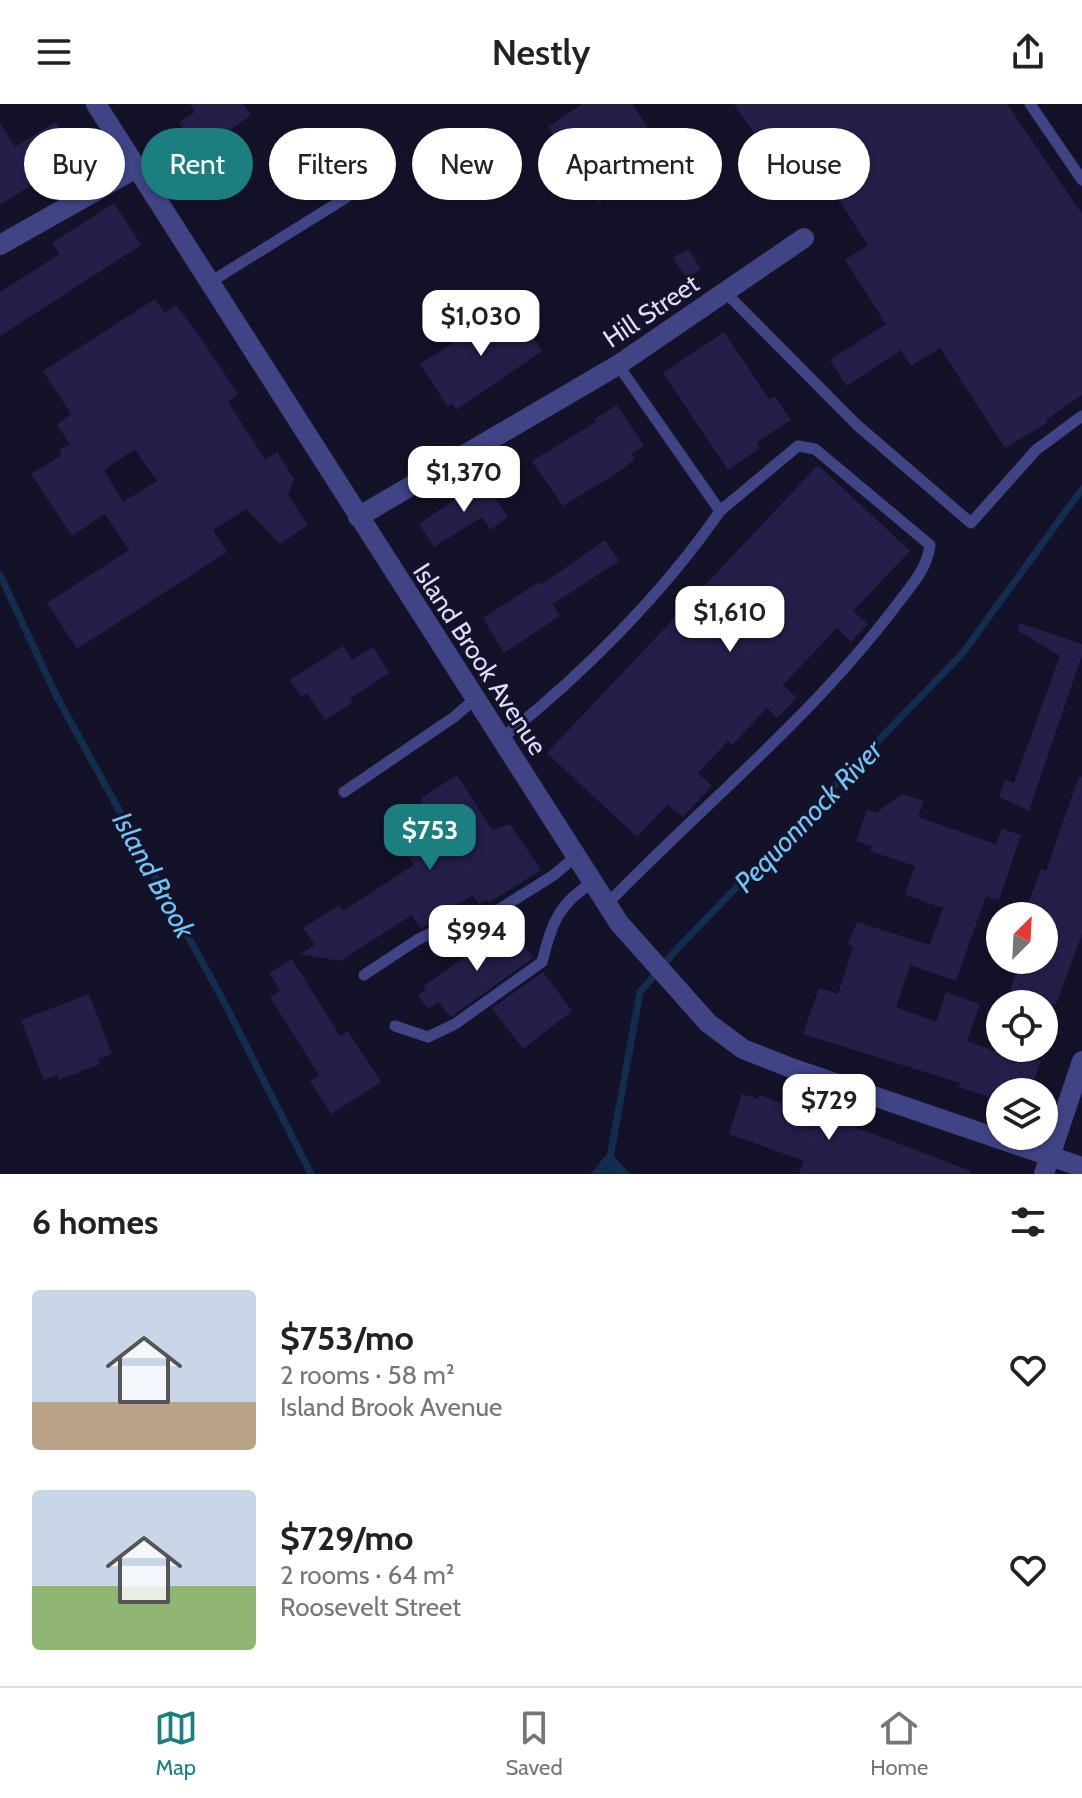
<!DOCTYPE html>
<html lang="en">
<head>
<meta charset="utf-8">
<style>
	body { margin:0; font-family:Cabin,sans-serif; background:#f6f6f6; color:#222; height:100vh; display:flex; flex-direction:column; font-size:30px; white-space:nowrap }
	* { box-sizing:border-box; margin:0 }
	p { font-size:26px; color:#767676 }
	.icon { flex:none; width:44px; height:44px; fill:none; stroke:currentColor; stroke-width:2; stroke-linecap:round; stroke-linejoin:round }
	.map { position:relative; height:1070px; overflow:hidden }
	.panel { display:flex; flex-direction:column; background:#fff; flex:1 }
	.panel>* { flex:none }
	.hud { position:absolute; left:24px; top:24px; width:1034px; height:72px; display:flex; gap:16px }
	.needle { width:52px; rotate:24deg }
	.buttons { position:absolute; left:986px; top:798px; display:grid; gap:16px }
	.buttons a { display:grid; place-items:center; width:72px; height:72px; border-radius:50%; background:#fff; box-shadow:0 2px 6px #0004; font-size:40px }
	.price { position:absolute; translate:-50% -68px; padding:0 18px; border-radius:16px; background:#fff; color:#222; font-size:26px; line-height:52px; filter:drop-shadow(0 2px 4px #0008) }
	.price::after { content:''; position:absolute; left:50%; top:48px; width:24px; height:18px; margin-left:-12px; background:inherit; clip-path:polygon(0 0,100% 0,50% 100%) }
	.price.on { background:#1b7f80; color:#fff }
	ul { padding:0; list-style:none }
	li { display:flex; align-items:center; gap:24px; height:200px; padding:0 32px }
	li span { display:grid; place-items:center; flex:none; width:224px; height:160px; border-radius:8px; color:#555 }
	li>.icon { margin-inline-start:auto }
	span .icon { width:96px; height:96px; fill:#fffc; stroke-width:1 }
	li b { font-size:34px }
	h2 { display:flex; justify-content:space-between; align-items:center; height:96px; padding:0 32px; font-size:34px }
	.tag { padding:0 28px; border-radius:36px; background:#fff; box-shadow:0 2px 6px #0004; font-size:28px; line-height:72px }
	.tag.on { background:#1b7f80; color:#fff }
	header { display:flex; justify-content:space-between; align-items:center; height:104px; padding:0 32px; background:#fff; font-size:36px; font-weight:600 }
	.tab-bar { display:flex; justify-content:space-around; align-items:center; height:112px; border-top:2px solid #e0e0e0; background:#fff; font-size:22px; color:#767676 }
	.tab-bar a { display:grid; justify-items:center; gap:4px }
	.tab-bar .on { color:#1b7f80 }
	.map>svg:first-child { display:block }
</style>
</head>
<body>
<header><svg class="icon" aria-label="menu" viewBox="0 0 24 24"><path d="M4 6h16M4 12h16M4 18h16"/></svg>Nestly<svg class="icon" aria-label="share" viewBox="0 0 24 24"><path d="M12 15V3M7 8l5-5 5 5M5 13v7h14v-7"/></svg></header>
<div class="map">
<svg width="1082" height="1070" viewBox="0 0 1082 1070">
	<rect width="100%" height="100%" fill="#141229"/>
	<!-- water -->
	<polygon fill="#122d4d" points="609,1047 630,1070 591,1070"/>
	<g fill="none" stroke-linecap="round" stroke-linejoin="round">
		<!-- stream -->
		<g stroke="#122d4d" stroke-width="7">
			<polyline points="0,471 57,593 223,896 311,1070"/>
			<polyline points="607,1070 640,888 676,846 962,550 1082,385"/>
		</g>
	</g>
	<!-- building -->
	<g fill="#241f49" fill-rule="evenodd">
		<polygon points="190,0 243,0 251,11 199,48 179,18 195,8"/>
		<polygon points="582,0 632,0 668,54 598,99 548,23"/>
		<polygon points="734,0 1007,0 1082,110 1082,291 1047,315 1047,319 1005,344 940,244 911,262 901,246 847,282 830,256 886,220 845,156 868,141 803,42 775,61 769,52 762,57 748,38 756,32"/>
		<polygon points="55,18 73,46 33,70 38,77 0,101 0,19 15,43"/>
		<polygon points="114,99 141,141 0,232 0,188 60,150 52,139"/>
		<polygon points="688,145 701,165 686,174 673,154"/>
		<path d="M155,195L164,209L176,201L196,227L238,290L228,298L265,355L277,348L294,375L288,391L308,421L280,440L246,405L213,426L227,448L77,545L47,499L129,446L105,410L72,432L31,370L62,351L59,346L70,340L57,321L71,310L43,267ZM135,345L157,377L123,398L104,366Z"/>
		<polygon points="513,201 542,247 456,306 452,300 448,303 420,260"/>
		<polygon points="724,228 769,295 775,292 791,316 757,338 760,344 728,366 663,269"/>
		<polygon points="617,301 644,342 631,350 635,355 620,367 563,402 532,357 596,318 595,315"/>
		<polygon points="818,361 910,447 853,507 868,520 851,538 837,524 783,581 797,594 777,614 767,604 732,641 728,637 698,669 712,682 683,713 667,701 637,733 547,649"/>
		<polygon points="483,376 508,413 490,426 482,413 434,443 419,420"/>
		<polygon points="605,436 619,457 553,500 560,512 504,549 483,514 539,478 541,481"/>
		<polygon points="1020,519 1082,540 1082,551 1029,707 999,693 1005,676 1014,679 1060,552 1017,526"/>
		<polygon points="343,542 352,556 373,543 389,569 350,595 352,599 325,616 307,589 301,593 290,576"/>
		<polygon points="457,671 492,726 510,720 541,766 490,798 486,796 479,800 473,791 421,825 412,811 340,857 300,850 315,841 303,824 339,801 343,807 414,761 386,719 423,698 421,694"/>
		<polygon points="1079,672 1082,673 1082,830 1056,900 1006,900 1020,856 1044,856 1044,812 1031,812 1033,807 1026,805 1041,765 1046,767"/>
		<polygon points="902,690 924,697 918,713 996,740 1002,725 1021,731 999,796 986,792 956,877 910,861 896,903 936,918 946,888 980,900 967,937 1011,953 1013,947 1041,957 1030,988 1000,988 1000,997 959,983 960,979 803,930 819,884 838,890 853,843 848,840 857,818 930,841 943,804 905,791 915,762 870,747 872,742 856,737 867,706 876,709"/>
		<polygon points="509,821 533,854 451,913 438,898 428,905 418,891 426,885 424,882"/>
		<polygon points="292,855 340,932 348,927 381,978 331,1010 310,977 319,971 270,893 280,887 269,869"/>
		<polygon points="543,868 572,907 523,945 492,904"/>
		<polygon points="89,890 112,950 98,955 100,960 59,976 57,971 44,976 21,916"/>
		<polygon points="742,990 758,995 759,991 863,1026 971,1067 970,1070 799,1070 804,1057 729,1030"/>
	</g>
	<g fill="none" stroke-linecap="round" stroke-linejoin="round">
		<!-- service -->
		<g stroke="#404485" stroke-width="11">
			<polyline points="1030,0 1082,76"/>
			<polyline points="212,177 347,93"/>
			<polyline points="725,188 857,321 971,419 1036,346 1082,312"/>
			<path d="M501,635C579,574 664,489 720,407L618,261"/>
			<polyline points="344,688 454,613 475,595"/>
			<path d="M607,800C703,701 812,613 895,503C910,483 927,466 930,441L815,345L798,342L720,407"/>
			<polyline points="364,871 417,836 449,820 482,816 554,771 576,752"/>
			<path d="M395,922L428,933L455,920L542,858C552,819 558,800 593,778"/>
		</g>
		<!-- minor -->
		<g stroke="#404485" stroke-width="20">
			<polyline points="96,0 619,819 708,919 743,945 794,965 1082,1063"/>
			<polyline points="0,141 138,63"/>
			<polyline points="358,413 618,261 804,134"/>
			<polyline points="1044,1070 1082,957"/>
		</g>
	</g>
	<g text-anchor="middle" stroke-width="6" stroke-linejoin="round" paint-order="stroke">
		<!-- street labels -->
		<g font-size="26" fill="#dddcfd" stroke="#141229">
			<text transform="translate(651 207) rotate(-34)" y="9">Hill Street</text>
			<text transform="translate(480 555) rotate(57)" y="9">Island Brook Avenue</text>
		</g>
		<!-- water labels -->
		<g font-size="28" font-style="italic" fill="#70c5f7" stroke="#141229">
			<text transform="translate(808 712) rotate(-46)" y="10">Pequonnock River</text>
			<text transform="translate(154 771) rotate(61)" y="10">Island Brook</text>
		</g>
	</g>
</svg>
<div class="buttons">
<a><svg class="needle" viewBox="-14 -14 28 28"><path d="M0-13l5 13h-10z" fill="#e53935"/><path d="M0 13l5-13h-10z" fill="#767676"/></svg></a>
<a><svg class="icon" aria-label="locate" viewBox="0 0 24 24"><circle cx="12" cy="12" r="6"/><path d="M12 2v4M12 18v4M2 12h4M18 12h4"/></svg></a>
<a><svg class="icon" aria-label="layers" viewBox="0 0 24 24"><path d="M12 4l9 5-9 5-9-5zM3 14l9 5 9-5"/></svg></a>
</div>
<b class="price" style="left:481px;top:254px">$1,030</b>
<b class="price" style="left:464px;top:410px">$1,370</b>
<b class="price" style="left:730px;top:550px">$1,610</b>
<b class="price on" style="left:430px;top:768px">$753</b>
<b class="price" style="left:477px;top:869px">$994</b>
<b class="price" style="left:829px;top:1038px">$729</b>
<div class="hud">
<a class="tag">Buy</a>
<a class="tag on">Rent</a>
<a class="tag">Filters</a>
<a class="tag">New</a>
<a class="tag">Apartment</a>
<a class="tag">House</a>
</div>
</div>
<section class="panel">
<h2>6 homes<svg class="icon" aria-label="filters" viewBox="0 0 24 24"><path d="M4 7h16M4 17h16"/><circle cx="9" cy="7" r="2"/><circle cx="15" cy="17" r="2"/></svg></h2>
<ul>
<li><span style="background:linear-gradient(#c9d6e8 70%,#b9a48a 0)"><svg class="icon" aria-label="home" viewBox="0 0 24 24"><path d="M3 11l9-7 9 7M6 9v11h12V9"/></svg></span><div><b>$753/mo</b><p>2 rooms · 58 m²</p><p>Island Brook Avenue</p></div><svg class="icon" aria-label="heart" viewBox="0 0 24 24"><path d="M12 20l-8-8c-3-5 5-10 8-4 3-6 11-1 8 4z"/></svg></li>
<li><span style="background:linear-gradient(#c9d6e8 60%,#8fb573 0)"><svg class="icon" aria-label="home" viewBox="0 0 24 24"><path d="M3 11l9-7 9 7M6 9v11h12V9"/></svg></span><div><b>$729/mo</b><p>2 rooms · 64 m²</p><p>Roosevelt Street</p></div><svg class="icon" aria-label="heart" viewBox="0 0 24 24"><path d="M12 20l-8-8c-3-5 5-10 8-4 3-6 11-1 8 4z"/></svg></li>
</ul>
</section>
<nav class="tab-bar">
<a class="on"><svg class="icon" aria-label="map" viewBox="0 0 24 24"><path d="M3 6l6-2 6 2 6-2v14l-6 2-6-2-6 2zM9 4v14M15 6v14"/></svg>Map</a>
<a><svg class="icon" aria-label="saved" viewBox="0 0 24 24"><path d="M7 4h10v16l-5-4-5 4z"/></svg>Saved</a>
<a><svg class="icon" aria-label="home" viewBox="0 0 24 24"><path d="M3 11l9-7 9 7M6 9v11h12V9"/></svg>Home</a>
</nav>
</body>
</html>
